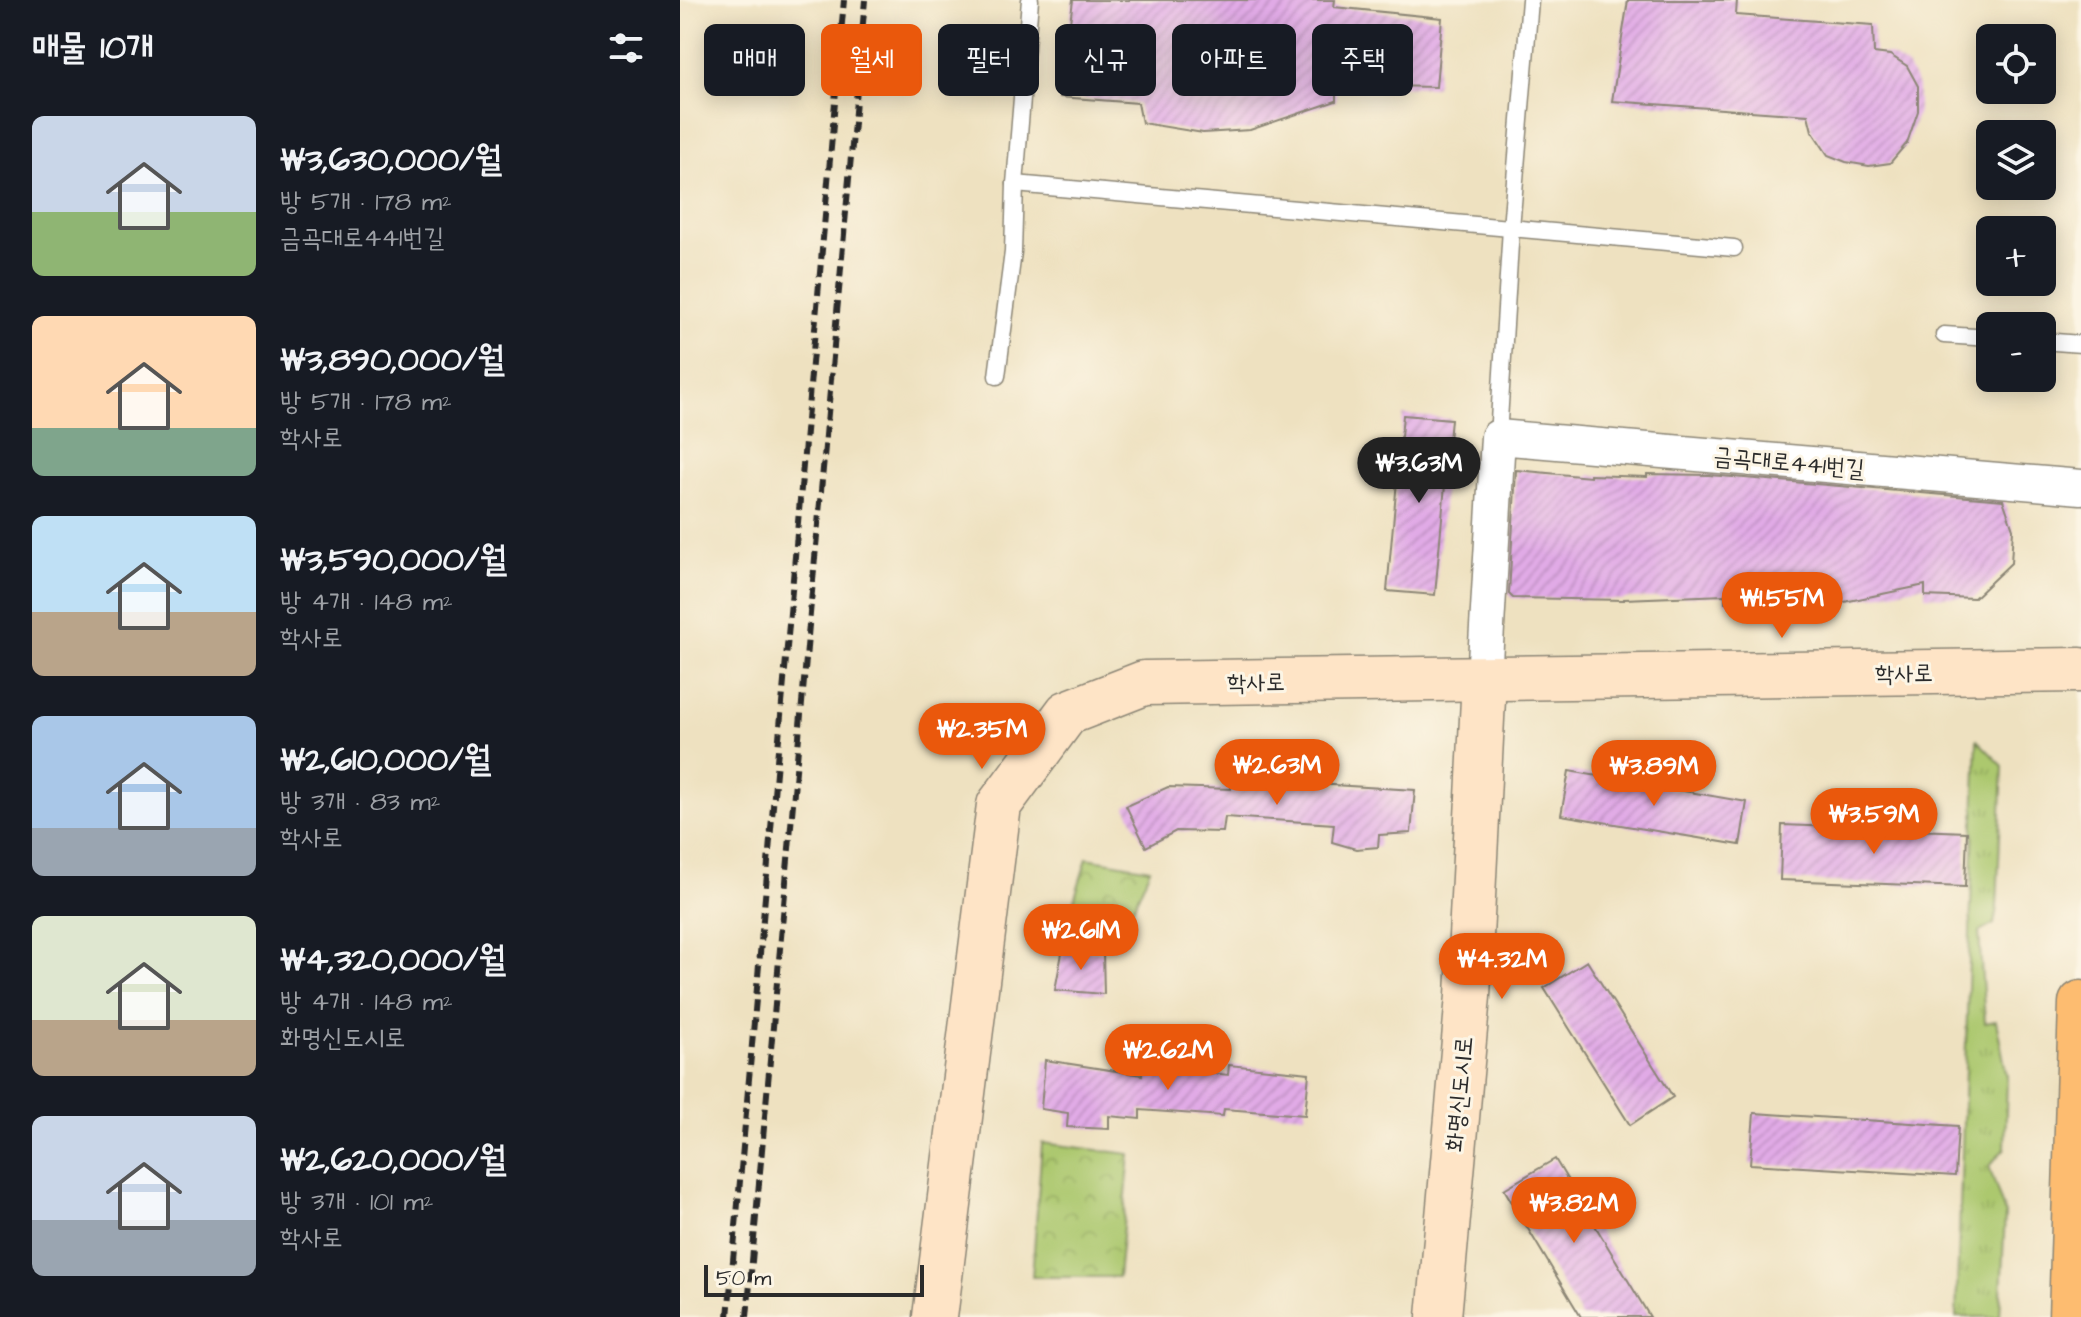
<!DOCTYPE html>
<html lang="ko">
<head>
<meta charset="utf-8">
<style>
	body { margin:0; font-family:"Architects Daughter","Poor Story",sans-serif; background:#242831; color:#f1f3f6; height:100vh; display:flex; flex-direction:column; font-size:30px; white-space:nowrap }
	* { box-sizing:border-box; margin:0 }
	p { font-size:26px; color:#9ea1a6 }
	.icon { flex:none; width:44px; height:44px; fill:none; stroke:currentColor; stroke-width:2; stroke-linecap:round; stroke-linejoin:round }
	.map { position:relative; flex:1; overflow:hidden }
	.details { display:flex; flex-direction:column; background:#171b24; width:680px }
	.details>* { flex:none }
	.banner { position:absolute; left:24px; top:24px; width:760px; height:72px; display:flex; gap:16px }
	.tools { position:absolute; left:1296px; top:24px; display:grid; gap:16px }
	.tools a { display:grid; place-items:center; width:80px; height:80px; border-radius:12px; background:#171b24; box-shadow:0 4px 20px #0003; font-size:40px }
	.scale { position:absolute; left:24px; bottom:20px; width:220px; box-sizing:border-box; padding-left:8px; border:4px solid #2b2b2b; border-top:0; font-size:22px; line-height:28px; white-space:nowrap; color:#2b2b2b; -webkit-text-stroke:6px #fcf5e5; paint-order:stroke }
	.price { position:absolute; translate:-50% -68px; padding:0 18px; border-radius:28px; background:#ea580c; color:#fff; font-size:26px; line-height:52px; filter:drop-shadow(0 2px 4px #0008) }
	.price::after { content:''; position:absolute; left:50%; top:48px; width:24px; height:18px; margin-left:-12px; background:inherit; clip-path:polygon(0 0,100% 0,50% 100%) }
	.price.active { background:#222; color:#fff }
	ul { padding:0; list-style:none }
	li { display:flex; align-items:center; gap:24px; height:200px; padding:0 32px }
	li span { display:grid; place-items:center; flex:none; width:224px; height:160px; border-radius:12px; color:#555 }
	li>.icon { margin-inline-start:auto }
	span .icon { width:96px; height:96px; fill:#fffc; stroke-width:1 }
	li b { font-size:34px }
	h2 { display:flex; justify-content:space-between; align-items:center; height:96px; padding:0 32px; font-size:34px }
	.chip { padding:0 28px; border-radius:12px; background:#171b24; box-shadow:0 4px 20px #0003; font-size:28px; line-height:72px }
	.chip.active { background:#ea580c; color:#fff }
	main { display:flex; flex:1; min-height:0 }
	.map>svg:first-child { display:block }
</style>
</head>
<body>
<main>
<section class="details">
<h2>매물 10개<svg class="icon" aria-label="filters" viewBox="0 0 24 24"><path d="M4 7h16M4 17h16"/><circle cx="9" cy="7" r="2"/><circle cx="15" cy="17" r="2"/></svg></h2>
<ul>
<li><span style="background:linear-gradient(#c9d6e8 60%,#8fb573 0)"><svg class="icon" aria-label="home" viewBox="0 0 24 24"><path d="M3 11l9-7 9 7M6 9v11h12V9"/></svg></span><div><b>₩3,630,000/월</b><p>방 5개 · 178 m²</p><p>금곡대로441번길</p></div></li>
<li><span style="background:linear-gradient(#ffd9b3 70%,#7fa58c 0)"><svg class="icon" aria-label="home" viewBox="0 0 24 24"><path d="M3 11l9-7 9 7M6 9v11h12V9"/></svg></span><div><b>₩3,890,000/월</b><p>방 5개 · 178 m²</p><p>학사로</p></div></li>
<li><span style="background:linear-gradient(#bfe0f5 60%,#b9a48a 0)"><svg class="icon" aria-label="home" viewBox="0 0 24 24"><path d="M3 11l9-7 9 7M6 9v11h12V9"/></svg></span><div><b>₩3,590,000/월</b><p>방 4개 · 148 m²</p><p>학사로</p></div></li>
<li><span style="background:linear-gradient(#a9c7e8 70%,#9aa5b1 0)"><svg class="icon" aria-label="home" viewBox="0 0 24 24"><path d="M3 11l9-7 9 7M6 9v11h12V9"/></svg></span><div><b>₩2,610,000/월</b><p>방 3개 · 83 m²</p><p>학사로</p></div></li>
<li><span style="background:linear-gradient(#dfe7d0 65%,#b9a48a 0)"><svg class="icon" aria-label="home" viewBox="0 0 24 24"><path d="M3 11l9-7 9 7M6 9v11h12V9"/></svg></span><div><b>₩4,320,000/월</b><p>방 4개 · 148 m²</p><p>화명신도시로</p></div></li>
<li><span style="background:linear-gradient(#c9d6e8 65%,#9aa5b1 0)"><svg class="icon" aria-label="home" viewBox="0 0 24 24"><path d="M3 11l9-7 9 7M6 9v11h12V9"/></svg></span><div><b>₩2,620,000/월</b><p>방 3개 · 101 m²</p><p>학사로</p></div></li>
</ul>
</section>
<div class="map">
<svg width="1401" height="1317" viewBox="0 0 1401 1317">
	<defs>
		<pattern id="grass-tufts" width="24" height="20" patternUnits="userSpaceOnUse" patternTransform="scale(2)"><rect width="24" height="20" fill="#acc86e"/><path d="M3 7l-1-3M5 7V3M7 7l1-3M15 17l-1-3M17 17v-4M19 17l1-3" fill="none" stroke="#94ac5f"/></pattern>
		<pattern id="park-crowns" width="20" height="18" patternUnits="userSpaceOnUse" patternTransform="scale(2)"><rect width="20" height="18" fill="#acc86e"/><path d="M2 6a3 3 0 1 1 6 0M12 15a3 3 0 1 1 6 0" fill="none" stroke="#94ac5f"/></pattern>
		<pattern id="building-hatch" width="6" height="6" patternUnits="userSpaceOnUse" patternTransform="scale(2)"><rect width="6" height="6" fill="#e1aae6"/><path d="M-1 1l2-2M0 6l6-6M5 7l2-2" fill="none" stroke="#c192c5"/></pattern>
	</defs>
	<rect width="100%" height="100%" fill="#fcf5e5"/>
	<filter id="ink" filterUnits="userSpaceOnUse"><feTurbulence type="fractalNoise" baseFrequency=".0125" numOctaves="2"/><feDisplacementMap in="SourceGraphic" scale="16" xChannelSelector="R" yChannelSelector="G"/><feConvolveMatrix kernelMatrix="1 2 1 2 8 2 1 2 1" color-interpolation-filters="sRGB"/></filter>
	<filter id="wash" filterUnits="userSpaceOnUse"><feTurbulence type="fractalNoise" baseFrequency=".006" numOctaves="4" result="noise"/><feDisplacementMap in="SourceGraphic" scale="32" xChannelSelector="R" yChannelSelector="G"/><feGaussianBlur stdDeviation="1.8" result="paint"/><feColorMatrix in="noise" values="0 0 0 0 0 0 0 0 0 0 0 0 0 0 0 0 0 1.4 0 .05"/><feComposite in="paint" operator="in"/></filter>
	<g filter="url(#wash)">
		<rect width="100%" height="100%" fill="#eee1c0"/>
		<!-- grass -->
		<polygon fill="url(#grass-tufts)" stroke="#6c7a4c" stroke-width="2" points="1297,740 1323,766 1317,907 1314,924 1299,932 1305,1023 1316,1021 1327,1076 1325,1148 1309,1166 1325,1214 1320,1317 1276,1317"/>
		<!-- park -->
		<g fill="url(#park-crowns)" stroke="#6c7a4c" stroke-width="2">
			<polygon points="407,858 470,869 441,936 385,930"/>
			<polygon points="362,1143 450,1154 438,1277 352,1277"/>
		</g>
		<g id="blocks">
			<!-- building -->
			<g fill="url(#building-hatch)">
				<polygon points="393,0 655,0 654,7 762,18 756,87 656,85 656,101 570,130 523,133 462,123 458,103 380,97"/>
				<polygon points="948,0 1057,0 1056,15 1193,25 1194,53 1210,55 1227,66 1238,86 1238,111 1227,143 1210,163 1189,166 1166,162 1148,155 1132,131 1128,115 932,101"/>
				<polygon points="723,415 771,419 755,595 707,591"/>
				<polygon points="836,470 910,477 910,475 967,477 967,474 1029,475 1323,500 1333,529 1331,563 1294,598 1245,596 1245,585 1155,604 1134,603 1134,601 1045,603 1045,595 944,599 944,600 833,598 829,594"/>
				<polygon points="553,768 621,769 620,783 735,790 731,833 699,835 698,847 676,849 652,842 654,824 545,817 543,832 496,831 466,847 446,806 488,787 551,789"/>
				<polygon points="889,771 1067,802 1060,845 881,815"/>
				<polygon points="1102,825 1287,832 1285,887 1100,880"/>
				<polygon points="383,948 423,952 424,994 375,990"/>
				<polygon points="907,961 993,1097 950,1125 864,988"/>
				<polygon points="365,1060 462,1075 463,1065 548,1075 549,1065 629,1073 625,1115 544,1109 543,1116 460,1110 460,1119 429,1116 429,1129 387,1127 388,1113 361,1109"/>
				<polygon points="1074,1113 1278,1126 1275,1176 1070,1164"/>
				<polygon points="875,1159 970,1317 901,1317 824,1189"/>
			</g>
		</g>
	</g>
	<g filter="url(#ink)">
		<use href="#blocks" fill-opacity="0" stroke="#8c8676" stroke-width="2"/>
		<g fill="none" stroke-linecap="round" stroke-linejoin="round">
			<defs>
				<g id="lane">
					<polyline points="335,184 1054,248"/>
					<polyline points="1264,335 1310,338"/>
					<polyline points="1362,341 1401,344"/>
					<polyline points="317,376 333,252 335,184 350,0"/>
					<polyline points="818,437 831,228 850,0"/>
				</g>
				<polyline id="street" points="804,679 818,437 1401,487"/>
				<g id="secondary">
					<polyline points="255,1317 319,805 387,713 464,683 1401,670"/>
					<polyline points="759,1317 788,996 804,679"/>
				</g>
				<polyline id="primary" points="1391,1317 1401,1003"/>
			</defs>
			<!-- lane casing -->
			<use href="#lane" stroke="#8c8676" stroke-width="19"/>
			<!-- street casing -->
			<use href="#street" stroke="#8c8676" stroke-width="37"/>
			<!-- secondary casing -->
			<use href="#secondary" stroke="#8c8676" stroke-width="47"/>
			<!-- primary casing -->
			<use href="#primary" stroke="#8c8676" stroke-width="47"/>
			<!-- lane -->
			<use href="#lane" stroke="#fff" stroke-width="16"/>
			<!-- street -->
			<use href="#street" stroke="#fff" stroke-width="34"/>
			<!-- secondary -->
			<use href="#secondary" stroke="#fee4c6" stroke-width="44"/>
			<!-- primary -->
			<use href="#primary" stroke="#fdbc70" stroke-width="44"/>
			<!-- rail -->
			<g stroke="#2b2b2b" stroke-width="6" stroke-dasharray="12 6" stroke-linecap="butt">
				<polyline points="48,1317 164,0"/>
				<polyline points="67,1317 185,0"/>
			</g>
		</g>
	</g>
	<g text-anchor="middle" stroke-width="6" stroke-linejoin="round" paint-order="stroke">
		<!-- street labels -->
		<g font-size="24" fill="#2b2b2b" stroke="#fcf5e5">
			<text transform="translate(1109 462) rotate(5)" y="8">금곡대로441번길</text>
			<text transform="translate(1224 673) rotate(-1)" y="8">학사로</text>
			<text transform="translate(576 682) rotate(-1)" y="8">학사로</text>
			<text transform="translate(779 1094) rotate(-85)" y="8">화명신도시로</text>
		</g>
	</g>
</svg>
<div class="tools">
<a><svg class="icon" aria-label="locate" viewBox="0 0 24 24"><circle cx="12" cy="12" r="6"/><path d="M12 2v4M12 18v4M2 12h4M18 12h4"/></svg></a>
<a><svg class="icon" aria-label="layers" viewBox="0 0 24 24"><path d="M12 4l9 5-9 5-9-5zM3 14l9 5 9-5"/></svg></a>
<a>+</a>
<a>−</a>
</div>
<div class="scale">50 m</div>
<b class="price active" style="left:739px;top:505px">₩3.63M</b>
<b class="price" style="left:1102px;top:640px">₩1.55M</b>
<b class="price" style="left:302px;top:771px">₩2.35M</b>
<b class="price" style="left:597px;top:807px">₩2.63M</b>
<b class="price" style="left:974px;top:808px">₩3.89M</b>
<b class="price" style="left:1194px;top:856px">₩3.59M</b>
<b class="price" style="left:401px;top:972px">₩2.61M</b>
<b class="price" style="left:822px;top:1001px">₩4.32M</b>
<b class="price" style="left:488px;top:1092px">₩2.62M</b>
<b class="price" style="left:894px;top:1245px">₩3.82M</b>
<div class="banner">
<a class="chip">매매</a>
<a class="chip active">월세</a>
<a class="chip">필터</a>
<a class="chip">신규</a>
<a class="chip">아파트</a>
<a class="chip">주택</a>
</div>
</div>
</main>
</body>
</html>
